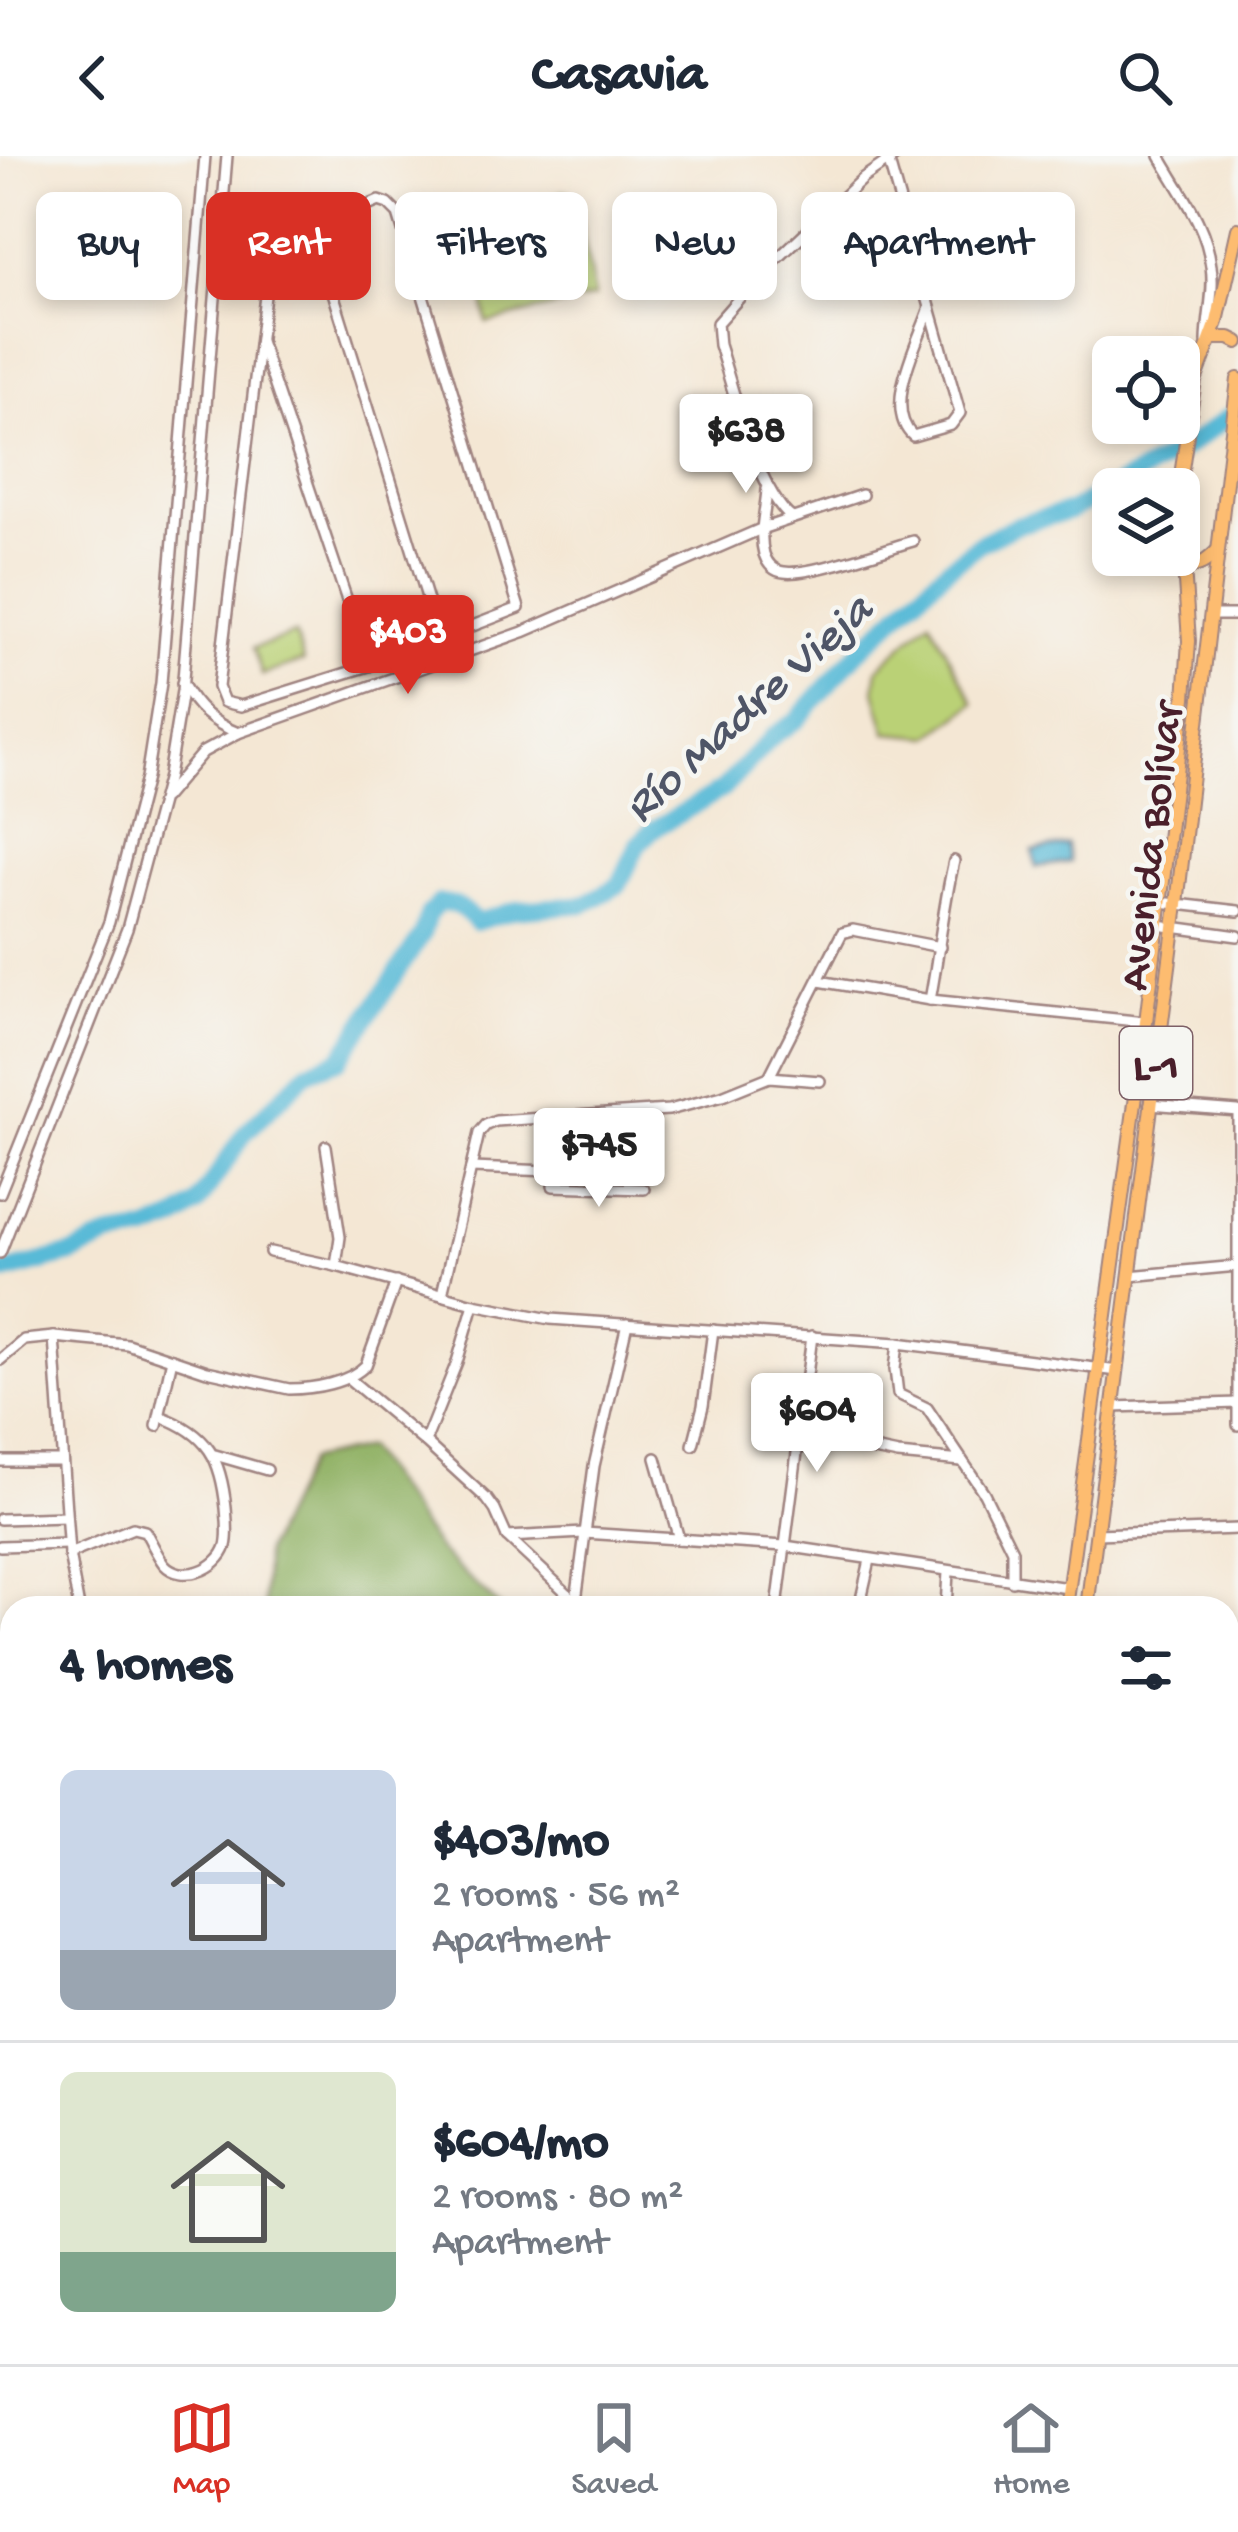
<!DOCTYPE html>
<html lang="en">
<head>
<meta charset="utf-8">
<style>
	body { margin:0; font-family:"Gochi Hand",sans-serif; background:#f2f2f3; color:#1f2937; height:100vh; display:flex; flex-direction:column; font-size:45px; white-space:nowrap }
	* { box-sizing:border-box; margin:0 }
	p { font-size:39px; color:#747a83 }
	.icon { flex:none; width:66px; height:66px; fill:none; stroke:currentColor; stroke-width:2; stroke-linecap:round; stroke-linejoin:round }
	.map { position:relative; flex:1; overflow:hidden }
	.details { position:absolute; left:0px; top:1440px; width:1239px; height:768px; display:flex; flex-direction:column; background:#fff; border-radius:36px 36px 0 0; box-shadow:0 6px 18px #0003 }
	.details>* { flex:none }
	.top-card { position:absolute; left:36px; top:36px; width:1167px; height:108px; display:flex; gap:24px }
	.tools { position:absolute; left:1092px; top:180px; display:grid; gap:24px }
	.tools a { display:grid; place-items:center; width:108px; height:108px; border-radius:18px; background:#fff; box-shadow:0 6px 18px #0003; font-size:60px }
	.price { position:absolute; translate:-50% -102px; padding:0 27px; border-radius:12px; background:#fff; color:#222; font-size:39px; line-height:78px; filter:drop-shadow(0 3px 6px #0008) }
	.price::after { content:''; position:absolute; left:50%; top:72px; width:36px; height:27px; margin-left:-18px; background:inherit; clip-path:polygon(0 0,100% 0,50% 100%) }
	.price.active { background:#d93025; color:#fff }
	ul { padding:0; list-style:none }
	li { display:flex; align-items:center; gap:36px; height:300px; padding:0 60px }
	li+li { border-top:3px solid #e0e1e3 }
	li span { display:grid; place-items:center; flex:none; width:336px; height:240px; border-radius:18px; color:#555 }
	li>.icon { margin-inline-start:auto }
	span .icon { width:144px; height:144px; fill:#fffc; stroke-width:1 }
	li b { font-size:51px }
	h2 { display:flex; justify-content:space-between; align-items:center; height:144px; padding:0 60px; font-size:51px }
	.pill { padding:0 42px; border-radius:18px; background:#fff; box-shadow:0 6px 18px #0003; font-size:42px; line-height:108px }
	.pill.active { background:#d93025; color:#fff }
	header { display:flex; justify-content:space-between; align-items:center; height:156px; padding:0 60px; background:#fff; font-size:54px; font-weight:700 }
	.tab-bar { display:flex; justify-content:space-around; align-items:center; height:168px; border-top:3px solid #e0e1e3; background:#fff; font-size:33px; color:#747a83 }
	.tab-bar a { display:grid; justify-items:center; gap:6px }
	.tab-bar .active { color:#d93025 }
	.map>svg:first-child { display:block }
</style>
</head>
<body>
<header><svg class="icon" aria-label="back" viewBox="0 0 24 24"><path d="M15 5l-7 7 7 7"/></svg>Casavia<svg class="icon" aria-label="search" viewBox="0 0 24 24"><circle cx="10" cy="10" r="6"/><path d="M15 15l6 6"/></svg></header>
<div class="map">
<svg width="1238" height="2208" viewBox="0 0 1238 2208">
	<rect width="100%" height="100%" fill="#f6f6f2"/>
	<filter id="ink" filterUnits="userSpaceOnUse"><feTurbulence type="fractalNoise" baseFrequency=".00833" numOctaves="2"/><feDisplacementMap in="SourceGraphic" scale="24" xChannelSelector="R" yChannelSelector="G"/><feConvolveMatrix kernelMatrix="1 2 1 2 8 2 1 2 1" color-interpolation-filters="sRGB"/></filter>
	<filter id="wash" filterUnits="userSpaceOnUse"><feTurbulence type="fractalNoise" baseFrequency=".004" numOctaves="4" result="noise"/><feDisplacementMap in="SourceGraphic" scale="48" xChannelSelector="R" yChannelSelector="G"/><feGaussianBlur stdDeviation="2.7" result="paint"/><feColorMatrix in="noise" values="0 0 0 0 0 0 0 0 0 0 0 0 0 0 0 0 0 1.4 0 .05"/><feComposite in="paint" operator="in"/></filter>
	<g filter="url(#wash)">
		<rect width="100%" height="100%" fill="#f4e7d4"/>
		<!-- green -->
		<g fill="#bad176" stroke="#827850" stroke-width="3">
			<polygon points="564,35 575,39 595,141 487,167 481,131 502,79 522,56"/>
			<polygon points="930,464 975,547 930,581 887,577 875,535 878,512"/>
			<polygon points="295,478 304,505 262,519 253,492"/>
			<polygon points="291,2196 412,2196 414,2208 292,2208"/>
		</g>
		<!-- forest -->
		<polygon fill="#93b367" stroke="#6e6949" stroke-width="3" points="366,1292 440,1396 501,1452 264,1452 265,1395 309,1304"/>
		<!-- water -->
		<polygon fill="#59bad7" stroke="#526c81" stroke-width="3" points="1067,689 1070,706 1036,711 1033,695"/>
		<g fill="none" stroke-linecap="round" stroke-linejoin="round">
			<!-- river -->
			<path stroke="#59bad7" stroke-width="18" d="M5,1116L72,1098L110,1081L145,1076L174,1065L197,1049L245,977L309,915L340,903L422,779L428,759L439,747C457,747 465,753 476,766L515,754L585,748L619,729L638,689L652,674L723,633L774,579L797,564L858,496L944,415L980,387L1016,369L1071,355L1184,293L1238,254"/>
		</g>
	</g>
	<g filter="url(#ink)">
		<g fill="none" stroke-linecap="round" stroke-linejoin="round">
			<defs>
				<g id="minor">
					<path d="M1160,0C1180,36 1206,67 1211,110C1215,135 1207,161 1207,186"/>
					<path d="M888,3L960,257L951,269L913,280C882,252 918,186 929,154"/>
					<polygon points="379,45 388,48 398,58 519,452 369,510 241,550 224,546 218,531 270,98 275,90"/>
					<polyline points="314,75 446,503"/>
					<polyline points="260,185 369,510"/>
					<path d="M767,333C766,354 758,377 764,398C767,407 773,415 784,416C809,420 885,393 913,385"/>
					<path d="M792,362C758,337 733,232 719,189L717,167L755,124L863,22L895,0"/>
					<polyline points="1212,459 1238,459"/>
					<path d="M182,527C196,552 211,566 238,577"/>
					<polyline points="164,642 203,596 238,577 523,476 761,373 862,339"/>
					<polyline points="1160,746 1238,755"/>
					<polyline points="1158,769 1238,780"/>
					<polyline points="819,825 930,844 1146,866"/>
					<path d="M930,844C939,797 943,751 954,705"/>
					<polyline points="769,921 842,777 853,774 940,791"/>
					<polyline points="1150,948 1238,955 1238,1269"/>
					<polyline points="555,962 553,1030 644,1033"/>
					<polyline points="326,990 340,1081 336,1110"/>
					<polyline points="471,1012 552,1015"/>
					<polyline points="0,1037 109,766 146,622 161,527 205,0"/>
					<polyline points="270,1096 336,1110 474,1148 550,1163 898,1187 1118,1215"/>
					<polyline points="0,1097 127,773 168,620 182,535 227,0"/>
					<polyline points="1129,1120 1238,1110"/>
					<polyline points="442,1138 479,977 486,969 496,965 669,954 722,940 769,921 820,925"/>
					<polyline points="54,1181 69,1398 79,1452"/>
					<polyline points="898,1187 895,1213 898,1238 927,1252 984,1337 1012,1394 1012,1425"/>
					<path d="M0,1204L24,1184L54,1181L127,1188L207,1215L289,1233C313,1233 349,1227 366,1209L396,1126"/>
					<polyline points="348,1222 425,1286 487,1343 495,1354 507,1381 583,1452"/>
					<polyline points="1113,1251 1238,1247"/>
					<polyline points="157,1270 172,1203"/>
					<polyline points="425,1286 457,1206 474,1148"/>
					<polyline points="693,1289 703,1250 713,1174"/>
					<polyline points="874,1294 898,1299 962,1305"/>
					<polyline points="215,1299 267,1314"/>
					<polyline points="656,1302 679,1383"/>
					<polyline points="0,1305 62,1305"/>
					<polyline points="0,1363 66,1361"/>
					<polyline points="1096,1378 1238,1373"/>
					<polyline points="507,1381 584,1377 785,1390 1068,1432"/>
					<polyline points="0,1390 68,1388"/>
					<path d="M69,1398L133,1372L145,1375C151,1385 157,1399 164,1408C182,1428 219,1413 226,1390C229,1379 227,1364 226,1352C221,1303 209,1278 160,1260"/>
					<polyline points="576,1445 594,1310 627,1168"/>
					<polyline points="777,1452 812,1180"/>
					<polyline points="859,1452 870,1404"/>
					<polyline points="946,1452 948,1416"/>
					<polyline points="1227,1532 1238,1532"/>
					<polyline points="0,1682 12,1688"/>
					<polyline points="1227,1689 1238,1689"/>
					<polyline points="0,1764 12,1765"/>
					<polyline points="1227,1789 1238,1789"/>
					<polyline points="0,1817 12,1817"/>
					<polyline points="1,1860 12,1860"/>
					<polyline points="1227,2012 1238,2013"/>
					<polyline points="0,2035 12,2036"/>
					<polyline points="1227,2160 1238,2160"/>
					<polyline points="427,2196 430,2208"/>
					<polyline points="444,2196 447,2208"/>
					<polyline points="624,2196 624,2208"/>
					<polyline points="868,2196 869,2208"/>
					<polyline points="275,2208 276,2196"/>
				</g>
				<g id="major">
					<polyline points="1212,182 1230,182 1238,186"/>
					<polyline points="1179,333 1195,225 1217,166 1238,73"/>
					<path d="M1183,410C1199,412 1207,405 1218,394"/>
					<polyline points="1066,1452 1146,866 1185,542 1189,485 1179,337"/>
					<polyline points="1087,1452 1177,748 1238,223"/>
					<polyline points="1046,2196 1046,2208"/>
					<polyline points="1063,2196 1063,2208"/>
				</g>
			</defs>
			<!-- minor casing -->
			<use href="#minor" stroke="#9f8380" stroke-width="14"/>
			<!-- major casing -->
			<use href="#major" stroke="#9f8380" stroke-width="16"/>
			<!-- minor -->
			<use href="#minor" stroke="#fff" stroke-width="9"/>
			<!-- major -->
			<use href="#major" stroke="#fdbc70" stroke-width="12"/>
		</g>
	</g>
	<g text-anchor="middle" stroke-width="9" stroke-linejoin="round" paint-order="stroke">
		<!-- shield labels -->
		<rect fill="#f6f6f2" stroke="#7e6067" stroke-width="3" x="1120" y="871" width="72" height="72" rx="9"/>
		<g font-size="42" font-weight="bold" fill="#4a1f2b">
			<text x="1156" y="922">L-1</text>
		</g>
		<!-- street labels -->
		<g font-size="45" fill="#4a1f2b" stroke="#f6f6f2">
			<text transform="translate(1147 690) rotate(-83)" y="16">Avenida Bolívar</text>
		</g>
		<!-- water labels -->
		<g font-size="48" font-style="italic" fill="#4f5567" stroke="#f6f6f2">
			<text transform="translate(745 549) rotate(-42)" y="17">Río Madre Vieja</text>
		</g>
	</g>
</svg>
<div class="tools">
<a><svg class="icon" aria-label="locate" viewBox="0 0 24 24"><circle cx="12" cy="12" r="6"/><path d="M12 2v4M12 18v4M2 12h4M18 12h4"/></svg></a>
<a><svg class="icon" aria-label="layers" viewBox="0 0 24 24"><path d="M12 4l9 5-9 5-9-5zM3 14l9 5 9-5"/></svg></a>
</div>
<b class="price" style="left:746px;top:340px">$638</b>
<b class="price active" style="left:408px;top:541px">$403</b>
<b class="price" style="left:599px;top:1054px">$745</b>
<b class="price" style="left:817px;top:1319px">$604</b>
<div class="top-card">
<a class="pill">Buy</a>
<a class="pill active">Rent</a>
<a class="pill">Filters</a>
<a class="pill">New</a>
<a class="pill">Apartment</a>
</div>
<section class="details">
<h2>4 homes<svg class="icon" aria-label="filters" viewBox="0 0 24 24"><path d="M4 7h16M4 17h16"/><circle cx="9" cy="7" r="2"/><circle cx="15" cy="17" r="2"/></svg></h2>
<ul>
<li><span style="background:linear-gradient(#c9d6e8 75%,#9aa5b1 0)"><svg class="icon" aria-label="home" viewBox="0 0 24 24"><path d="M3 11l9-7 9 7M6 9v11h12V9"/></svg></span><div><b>$403/mo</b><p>2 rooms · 56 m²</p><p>Apartment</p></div></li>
<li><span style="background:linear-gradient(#dfe7d0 75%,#7fa58c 0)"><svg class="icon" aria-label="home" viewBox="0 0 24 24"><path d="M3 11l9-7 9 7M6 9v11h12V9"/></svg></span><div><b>$604/mo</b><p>2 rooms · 80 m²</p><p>Apartment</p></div></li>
</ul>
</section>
</div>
<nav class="tab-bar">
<a class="active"><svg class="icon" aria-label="map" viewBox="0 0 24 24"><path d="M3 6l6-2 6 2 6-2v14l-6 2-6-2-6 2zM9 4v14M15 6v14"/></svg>Map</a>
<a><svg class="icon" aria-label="saved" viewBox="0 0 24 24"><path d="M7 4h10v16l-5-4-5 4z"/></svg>Saved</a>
<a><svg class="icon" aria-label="home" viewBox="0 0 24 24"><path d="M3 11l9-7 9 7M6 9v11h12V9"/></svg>Home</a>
</nav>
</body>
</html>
